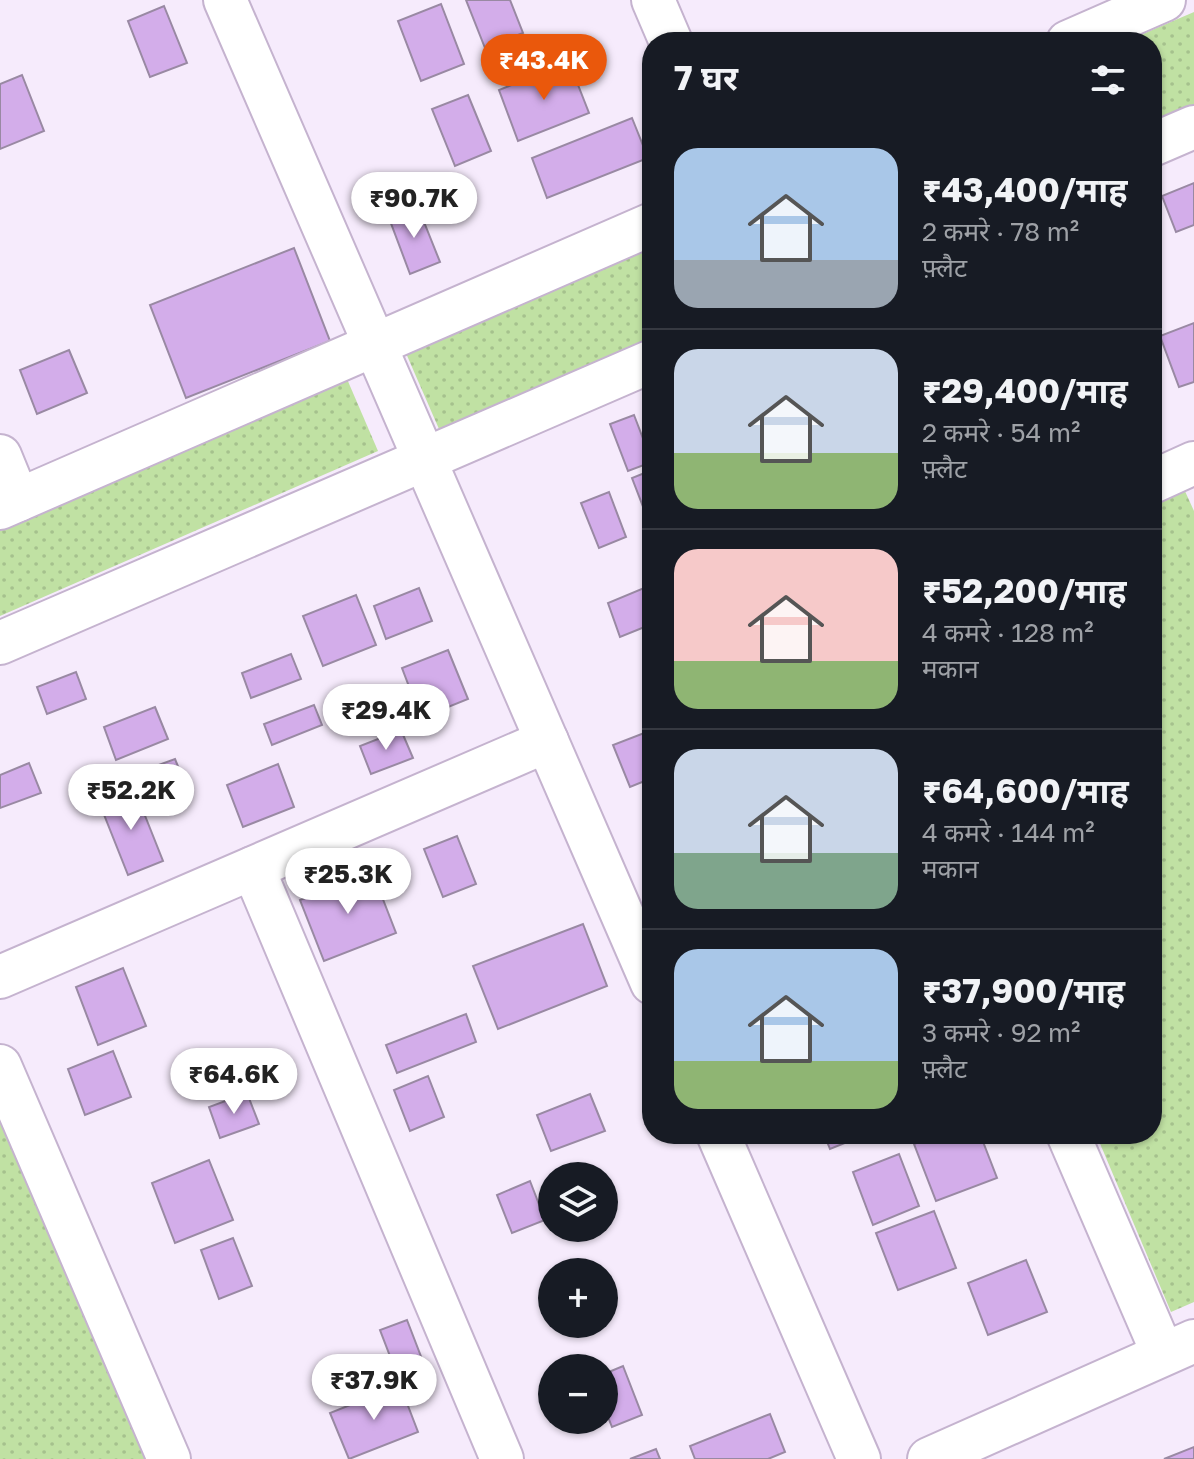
<!DOCTYPE html>
<html lang="hi">
<head>
<meta charset="utf-8">
<style>
	body { margin:0; font-family:"Golos Text","Noto Sans Devanagari",sans-serif; background:#242831; color:#f1f3f6; height:100vh; display:flex; flex-direction:column; font-size:30px; white-space:nowrap }
	* { box-sizing:border-box; margin:0 }
	p { font-size:26px; color:#9ea1a6 }
	.icon { flex:none; width:44px; height:44px; fill:none; stroke:currentColor; stroke-width:2; stroke-linecap:round; stroke-linejoin:round }
	.map { position:relative; flex:1; overflow:hidden }
	.panel { position:absolute; left:642px; top:32px; width:520px; height:1112px; display:flex; flex-direction:column; background:#171b24; border-radius:32px; box-shadow:0 2px 6px #0004 }
	.panel>* { flex:none }
	.controls { position:absolute; left:538px; top:1162px; display:grid; gap:16px }
	.controls a { display:grid; place-items:center; width:80px; height:80px; border-radius:50%; background:#171b24; box-shadow:0 2px 6px #0004; font-size:40px }
	.price { position:absolute; translate:-50% -68px; padding:0 18px; border-radius:28px; background:#fff; color:#222; font-size:26px; line-height:52px; filter:drop-shadow(0 2px 4px #0008) }
	.price::after { content:''; position:absolute; left:50%; top:48px; width:24px; height:18px; margin-left:-12px; background:inherit; clip-path:polygon(0 0,100% 0,50% 100%) }
	.price.selected { background:#ea580c; color:#fff }
	ul { padding:0; list-style:none }
	li { display:flex; align-items:center; gap:24px; height:200px; padding:0 32px }
	li+li { border-top:2px solid #363941 }
	li span { display:grid; place-items:center; flex:none; width:224px; height:160px; border-radius:24px; color:#555 }
	li>.icon { margin-inline-start:auto }
	span .icon { width:96px; height:96px; fill:#fffc; stroke-width:1 }
	li b { font-size:34px }
	h2 { display:flex; justify-content:space-between; align-items:center; height:96px; padding:0 32px; font-size:34px }
	.map>svg:first-child { display:block }
</style>
</head>
<body>
<div class="map">
<svg width="1194" height="1459" viewBox="0 0 1194 1459">
	<defs>
		<pattern id="park-dots" width="8" height="8" patternUnits="userSpaceOnUse" patternTransform="scale(2)"><rect width="8" height="8" fill="#c0e1a3"/><path d="M2 2h.1M6 6h.1" fill="none" stroke="#a5c18d" stroke-width="1.8" stroke-linecap="round"/></pattern>
	</defs>
	<rect width="100%" height="100%" fill="#f6ebfc"/>
	<!-- park -->
	<g fill="url(#park-dots)">
		<polygon points="1194,12 1194,105 1152,123 1152,42 1124,42"/>
		<polygon points="652,245 652,338 439,429 405,351"/>
		<polygon points="347,379 378,451 0,616 0,531"/>
		<polygon points="1184,489 1194,511 1194,1302 1171,1312 1096,1134 1152,1134 1152,503"/>
		<polygon points="0,1121 145,1459 0,1459"/>
	</g>
	<!-- building -->
	<g fill="#d3adea" stroke="#9989a3" stroke-width="2">
		<polygon points="466,0 510,0 523,33 485,48"/>
		<polygon points="441,4 464,64 421,81 398,21"/>
		<polygon points="164,6 187,63 150,77 128,21"/>
		<polygon points="569,62 589,113 518,141 499,90"/>
		<polygon points="22,75 44,131 0,149 0,84"/>
		<polygon points="468,95 491,151 455,166 432,109"/>
		<polygon points="632,118 648,158 547,198 532,158"/>
		<polygon points="1194,183 1194,225 1176,232 1162,196"/>
		<polygon points="418,207 440,262 410,274 389,218"/>
		<polygon points="294,248 330,341 186,398 150,305"/>
		<polygon points="1194,323 1194,382 1179,387 1160,336"/>
		<polygon points="69,350 87,393 37,414 20,370"/>
		<polygon points="634,415 652,462 628,471 610,424"/>
		<polygon points="652,470 652,530 632,478"/>
		<polygon points="609,492 626,537 599,548 581,503"/>
		<polygon points="419,588 432,621 386,639 374,606"/>
		<polygon points="644,588 652,609 652,624 620,637 608,603"/>
		<polygon points="356,595 376,645 323,666 303,616"/>
		<polygon points="448,650 468,699 421,718 402,668"/>
		<polygon points="291,654 301,679 251,698 242,673"/>
		<polygon points="76,672 86,699 47,714 37,687"/>
		<polygon points="314,705 322,725 272,745 264,724"/>
		<polygon points="155,707 168,739 116,760 104,727"/>
		<polygon points="401,730 413,758 371,774 360,746"/>
		<polygon points="652,730 652,778 630,787 613,745"/>
		<polygon points="175,759 190,796 149,813 134,774"/>
		<polygon points="29,763 41,793 0,808 0,775"/>
		<polygon points="278,764 294,807 243,827 227,785"/>
		<polygon points="134,788 163,861 128,875 99,802"/>
		<polygon points="457,836 476,884 443,897 424,849"/>
		<polygon points="372,871 396,933 324,961 300,900"/>
		<polygon points="583,924 607,986 498,1029 473,966"/>
		<polygon points="123,968 146,1026 98,1045 76,987"/>
		<polygon points="466,1014 476,1042 397,1073 386,1045"/>
		<polygon points="113,1051 131,1097 85,1115 68,1069"/>
		<polygon points="428,1076 444,1117 410,1131 394,1090"/>
		<polygon points="247,1093 259,1124 220,1138 209,1107"/>
		<polygon points="590,1094 605,1131 551,1151 537,1115"/>
		<polygon points="824,1134 867,1134 830,1149"/>
		<polygon points="939,1134 980,1134 997,1178 936,1201 914,1144"/>
		<polygon points="899,1154 919,1206 873,1225 853,1172"/>
		<polygon points="209,1160 233,1220 175,1243 152,1183"/>
		<polygon points="530,1181 545,1220 512,1233 497,1195"/>
		<polygon points="934,1211 956,1268 898,1290 876,1233"/>
		<polygon points="233,1238 252,1286 219,1299 201,1250"/>
		<polygon points="1026,1260 1047,1312 988,1335 968,1283"/>
		<polygon points="407,1320 425,1367 398,1377 380,1330"/>
		<polygon points="623,1366 642,1415 612,1427 604,1407 604,1374"/>
		<polygon points="400,1385 418,1432 349,1459 330,1413"/>
		<polygon points="770,1414 785,1452 768,1459 695,1459 690,1446"/>
		<polygon points="1194,1447 1194,1459 1164,1459"/>
		<polygon points="656,1449 660,1459 630,1459"/>
	</g>
	<g fill="none" stroke-linecap="round" stroke-linejoin="round">
		<defs>
			<g id="minor">
				<polyline points="225,0 652,983"/>
				<polyline points="653,0 671,42"/>
				<polyline points="1068,42 1164,0"/>
				<polyline points="1152,145 1194,127"/>
				<polyline points="0,456 18,500"/>
				<polyline points="1152,482 1194,463"/>
				<polyline points="0,508 652,224"/>
				<polyline points="0,643 652,361"/>
				<polyline points="253,868 502,1459"/>
				<polyline points="0,977 547,741"/>
				<polyline points="0,1066 169,1459"/>
				<polyline points="718,1134 859,1459"/>
				<polyline points="1068,1134 1163,1354"/>
				<polyline points="929,1459 1194,1341"/>
			</g>
		</defs>
		<!-- minor casing -->
		<use href="#minor" stroke="#c5b3cf" stroke-width="46"/>
		<!-- minor -->
		<use href="#minor" stroke="#fff" stroke-width="42"/>
	</g>
</svg>
<div class="controls">
<a><svg class="icon" aria-label="layers" viewBox="0 0 24 24"><path d="M12 4l9 5-9 5-9-5zM3 14l9 5 9-5"/></svg></a>
<a>+</a>
<a>−</a>
</div>
<b class="price selected" style="left:544px;top:102px">₹43.4K</b>
<b class="price" style="left:414px;top:240px">₹90.7K</b>
<b class="price" style="left:386px;top:752px">₹29.4K</b>
<b class="price" style="left:131px;top:832px">₹52.2K</b>
<b class="price" style="left:348px;top:916px">₹25.3K</b>
<b class="price" style="left:234px;top:1116px">₹64.6K</b>
<b class="price" style="left:374px;top:1422px">₹37.9K</b>
<section class="panel">
<h2>7 घर<svg class="icon" aria-label="filters" viewBox="0 0 24 24"><path d="M4 7h16M4 17h16"/><circle cx="9" cy="7" r="2"/><circle cx="15" cy="17" r="2"/></svg></h2>
<ul>
<li><span style="background:linear-gradient(#a9c7e8 70%,#9aa5b1 0)"><svg class="icon" aria-label="home" viewBox="0 0 24 24"><path d="M3 11l9-7 9 7M6 9v11h12V9"/></svg></span><div><b>₹43,400/माह</b><p>2 कमरे · 78 m²</p><p>फ़्लैट</p></div></li>
<li><span style="background:linear-gradient(#c9d6e8 65%,#8fb573 0)"><svg class="icon" aria-label="home" viewBox="0 0 24 24"><path d="M3 11l9-7 9 7M6 9v11h12V9"/></svg></span><div><b>₹29,400/माह</b><p>2 कमरे · 54 m²</p><p>फ़्लैट</p></div></li>
<li><span style="background:linear-gradient(#f6c9c9 70%,#8fb573 0)"><svg class="icon" aria-label="home" viewBox="0 0 24 24"><path d="M3 11l9-7 9 7M6 9v11h12V9"/></svg></span><div><b>₹52,200/माह</b><p>4 कमरे · 128 m²</p><p>मकान</p></div></li>
<li><span style="background:linear-gradient(#c9d6e8 65%,#7fa58c 0)"><svg class="icon" aria-label="home" viewBox="0 0 24 24"><path d="M3 11l9-7 9 7M6 9v11h12V9"/></svg></span><div><b>₹64,600/माह</b><p>4 कमरे · 144 m²</p><p>मकान</p></div></li>
<li><span style="background:linear-gradient(#a9c7e8 70%,#8fb573 0)"><svg class="icon" aria-label="home" viewBox="0 0 24 24"><path d="M3 11l9-7 9 7M6 9v11h12V9"/></svg></span><div><b>₹37,900/माह</b><p>3 कमरे · 92 m²</p><p>फ़्लैट</p></div></li>
</ul>
</section>
</div>
</body>
</html>
